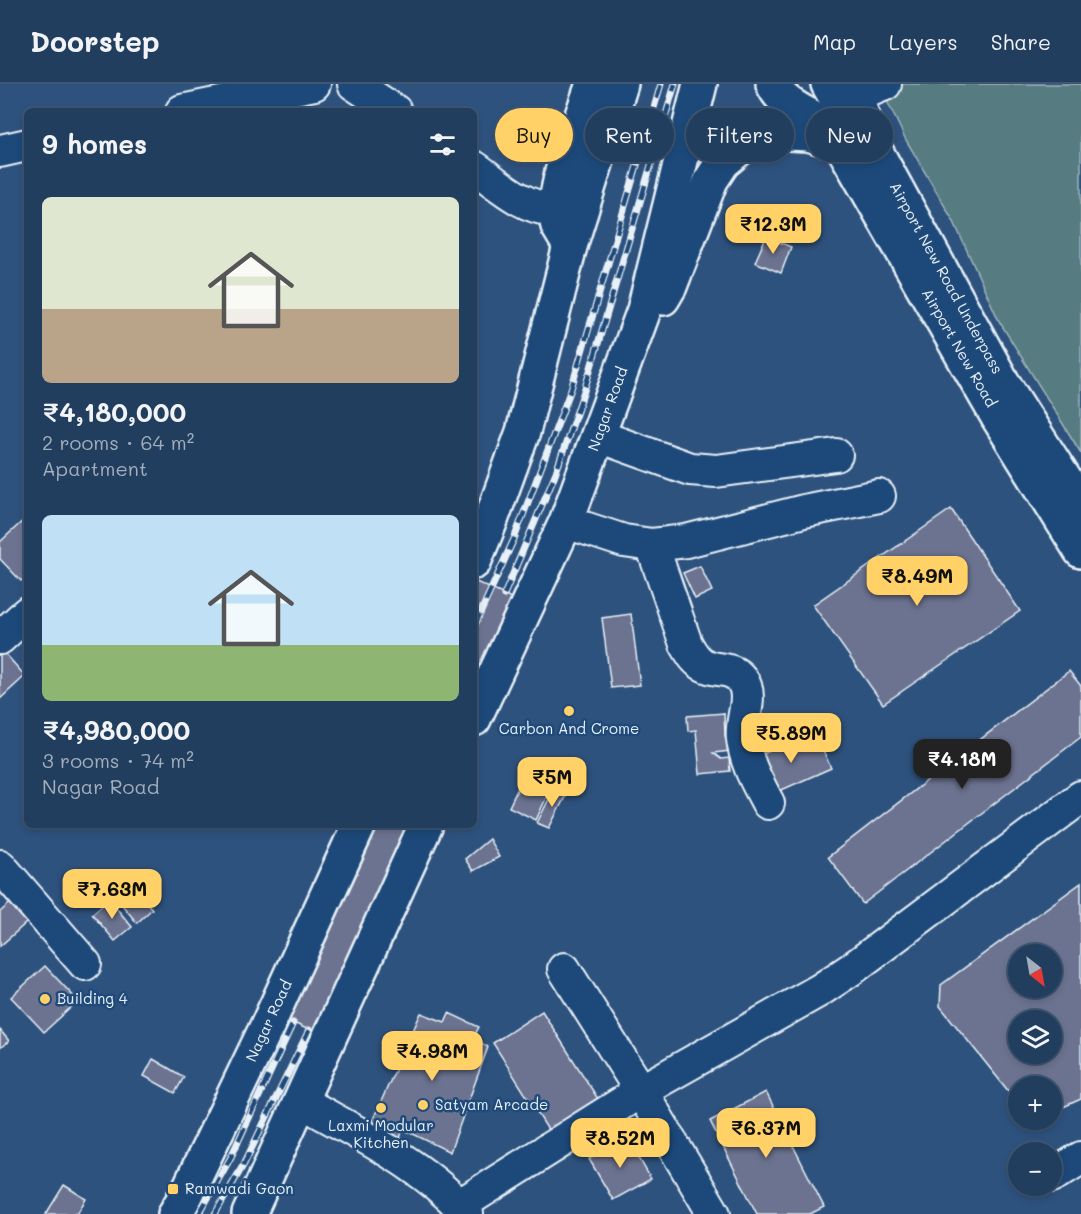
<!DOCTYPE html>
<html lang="en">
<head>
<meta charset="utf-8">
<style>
	body { margin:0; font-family:Mali,sans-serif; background:#2e4967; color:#f1f3f6; height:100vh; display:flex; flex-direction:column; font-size:22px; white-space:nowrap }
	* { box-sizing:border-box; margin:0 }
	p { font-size:20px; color:#a2aebc }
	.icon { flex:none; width:33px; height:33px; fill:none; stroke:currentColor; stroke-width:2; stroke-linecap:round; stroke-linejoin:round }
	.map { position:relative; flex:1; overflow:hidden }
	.panel { position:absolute; left:24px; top:24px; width:453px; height:720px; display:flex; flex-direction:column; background:#223e5e; border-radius:9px; box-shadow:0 3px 9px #0003,0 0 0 2px #3f5773 }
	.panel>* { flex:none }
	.guide { position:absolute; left:495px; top:24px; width:495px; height:54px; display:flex; gap:12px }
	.needle { width:39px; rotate:149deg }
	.controls { position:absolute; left:1008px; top:860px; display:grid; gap:12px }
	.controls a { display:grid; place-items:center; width:54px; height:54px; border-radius:50%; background:#223e5e; box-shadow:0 3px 9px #0003,0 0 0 2px #3f5773; font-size:30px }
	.price { position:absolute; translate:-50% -51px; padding:0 14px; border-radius:12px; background:#ffd166; color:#111; font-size:20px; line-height:39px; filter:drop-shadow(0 2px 3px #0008) }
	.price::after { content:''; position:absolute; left:50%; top:36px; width:18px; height:14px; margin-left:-9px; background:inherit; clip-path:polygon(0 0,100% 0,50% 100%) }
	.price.active { background:#222; color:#fff }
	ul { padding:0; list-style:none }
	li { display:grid; align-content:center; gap:12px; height:318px; padding:0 18px }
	li span { display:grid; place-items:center; height:186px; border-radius:9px; color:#555 }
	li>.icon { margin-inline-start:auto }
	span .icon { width:108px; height:108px; fill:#fffc; stroke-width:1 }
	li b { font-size:26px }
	h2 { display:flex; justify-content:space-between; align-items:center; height:72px; padding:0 18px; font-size:26px }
	.chip { padding:0 21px; border-radius:27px; background:#223e5e; box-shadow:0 3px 9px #0003,0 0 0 2px #3f5773; font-size:21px; line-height:54px }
	.chip.active { background:#ffd166; color:#111 }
	header { display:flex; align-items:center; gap:36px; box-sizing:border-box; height:84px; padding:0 30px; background:#223e5e; border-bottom:2px solid #3f5773 }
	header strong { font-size:28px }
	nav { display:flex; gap:33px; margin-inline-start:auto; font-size:21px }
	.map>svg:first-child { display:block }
</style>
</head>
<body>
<header>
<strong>Doorstep</strong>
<nav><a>Map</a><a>Layers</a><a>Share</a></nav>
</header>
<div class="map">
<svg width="1081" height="1130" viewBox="0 0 1081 1130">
	<rect width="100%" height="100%" fill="#2e527e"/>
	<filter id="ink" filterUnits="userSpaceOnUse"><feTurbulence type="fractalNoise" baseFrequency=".0167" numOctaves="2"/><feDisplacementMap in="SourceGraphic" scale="12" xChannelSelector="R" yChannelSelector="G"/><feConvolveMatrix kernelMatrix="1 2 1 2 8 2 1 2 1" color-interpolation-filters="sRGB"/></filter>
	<g filter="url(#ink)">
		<!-- green -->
		<polygon fill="#577b81" stroke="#a0b6bc" stroke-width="1.5" points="895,0 1081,0 1081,369 999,237 954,138 906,56 886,15"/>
		<!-- building -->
		<g fill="#6c7390" stroke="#e8f1f8" stroke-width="1.5" fill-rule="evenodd">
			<polygon points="766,153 791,163 781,189 755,178"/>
			<polygon points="951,425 1020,527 883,620 813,521"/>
			<polygon points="27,433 27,492 21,497 0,475 0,458"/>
			<polygon points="700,482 712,507 695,515 683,489"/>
			<polygon points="474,497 535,525 474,656"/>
			<polygon points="631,530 640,601 611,604 602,534"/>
			<polygon points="3,567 25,592 0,615 0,570"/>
			<polygon points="1069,587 1081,602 1081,653 863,820 828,773"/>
			<polygon points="724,629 725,652 728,656 730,667 713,669 721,675 729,674 730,687 700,690 696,646 688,647 687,632"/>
			<polygon points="814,647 831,684 768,712 752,675"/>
			<polygon points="526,687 553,699 536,736 509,723"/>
			<polygon points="555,703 567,709 549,744 537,739"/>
			<polygon points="350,741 434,741 334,957 264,926"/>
			<polygon points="489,755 499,773 473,787 465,775"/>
			<polygon points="129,798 152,825 137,839 114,811"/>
			<path d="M1081,799V1015L1052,1028V1002H1018V1019L940,922L941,901ZM1018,870H1052V903H1018ZM1018,936H1052V969H1018Z"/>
			<polygon points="17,813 34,832 0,862 0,828"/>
			<polygon points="109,815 132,843 115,857 92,830"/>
			<polygon points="45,882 78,917 44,948 11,913"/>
			<polygon points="542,927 600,1018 550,1049 493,959"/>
			<polygon points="421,929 445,938 449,929 479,943 473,954 488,963 450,1068 403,1045 399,1057 369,1044"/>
			<polygon points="0,946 9,957 0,964"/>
			<polygon points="153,975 184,993 175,1009 144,992"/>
			<polygon points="766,1008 824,1123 810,1130 757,1130 710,1037"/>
			<polygon points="627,1053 651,1095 613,1116 589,1075"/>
			<polygon points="64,1101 86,1115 77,1130 46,1130"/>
		</g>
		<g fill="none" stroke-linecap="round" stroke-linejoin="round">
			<defs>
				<g id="minor">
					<polyline points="354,0 395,27"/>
					<polyline points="856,12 885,0"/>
					<polyline points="182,27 314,0"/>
					<polyline points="0,67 27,61"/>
					<path d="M474,83C500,101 521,123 554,126"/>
					<polyline points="598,352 690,385 716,387 836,371"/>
					<polyline points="566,438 624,457 652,461 686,457 804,427 879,412"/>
					<path d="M652,461L686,560C691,568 695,577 704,581C716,588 732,582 742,596C754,613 740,636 743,655C746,679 757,698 768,719"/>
					<polyline points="0,554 27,529"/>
					<polyline points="0,782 85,880"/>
					<polyline points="564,885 641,1007 714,1130"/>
					<path d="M301,1017C357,1050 424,1080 467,1130"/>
					<polyline points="1052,1092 1081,1074"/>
					<polyline points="460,1121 641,1007 820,906 853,884 1081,713"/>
				</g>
				<g id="major">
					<path d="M773,0C783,24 814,31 833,46L999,335L1081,467"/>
					<polyline points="828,0 851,41 873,62 1003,299 1081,421"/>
				</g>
				<g id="highway">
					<polyline points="851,0 873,62"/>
					<polyline points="570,162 558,142 554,126 562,88 593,0"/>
					<polyline points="663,214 670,202 711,96 723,78 752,54 768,48 808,50 841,59"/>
					<polyline points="474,478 491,436 523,348 570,162 621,0"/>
					<polyline points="474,635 566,438 644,226 700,0"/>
					<polyline points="175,1130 186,1111 270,936 359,741"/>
					<polyline points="249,1130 426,741"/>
				</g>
			</defs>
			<!-- minor casing -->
			<use href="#minor" stroke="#e8f1f8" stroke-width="36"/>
			<!-- major casing -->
			<use href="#major" stroke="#e8f1f8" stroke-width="38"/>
			<!-- highway casing -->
			<use href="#highway" stroke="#e8f1f8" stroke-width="38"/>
			<!-- minor -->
			<use href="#minor" stroke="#1f4a7a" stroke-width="32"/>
			<!-- major -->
			<use href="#major" stroke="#1f4a7a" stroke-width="33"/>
			<!-- highway -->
			<use href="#highway" stroke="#1f4a7a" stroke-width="33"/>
			<defs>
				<g id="rail">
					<polyline points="504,511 556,388 584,307 675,0"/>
					<polyline points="474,543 514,455 571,305 661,0"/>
					<polyline points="199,1130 231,1073 293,939"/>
					<polyline points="215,1130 244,1080 309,946"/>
				</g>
			</defs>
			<!-- rail casing -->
			<use href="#rail" stroke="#e8f1f8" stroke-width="7"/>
			<!-- rail -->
			<use href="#rail" stroke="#1f4a7a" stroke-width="4.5" stroke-dasharray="14" stroke-linecap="butt"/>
		</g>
	</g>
	<!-- markers -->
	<g fill="#ffd166" stroke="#1f4a7a" stroke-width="2">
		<circle cx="569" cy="627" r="6"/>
		<circle cx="45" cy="915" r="6"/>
		<circle cx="423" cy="1021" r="6"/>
		<circle cx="381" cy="1024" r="6"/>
		<rect x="167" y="1099" width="12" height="12" rx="3"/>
	</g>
	<g text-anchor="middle" stroke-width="5" stroke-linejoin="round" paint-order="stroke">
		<!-- street labels -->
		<g font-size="15" fill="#e8f1f8" stroke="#1f4a7a">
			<text transform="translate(946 194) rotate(61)" y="5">Airport New Road Underpass</text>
			<text transform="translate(959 264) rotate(60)" y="5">Airport New Road</text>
			<text transform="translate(608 325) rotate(-70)" y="5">Nagar Road</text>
			<text transform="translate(269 937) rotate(-65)" y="5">Nagar Road</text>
		</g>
		<!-- poi labels -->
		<g font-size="15" fill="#e8f1f8" stroke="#1f4a7a" text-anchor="start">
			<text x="569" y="650" text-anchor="middle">Carbon And Crome</text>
			<text x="57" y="920">Building 4</text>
			<text x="435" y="1026">Satyam Arcade</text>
			<text x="381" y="1047" text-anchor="middle">Laxmi Modular<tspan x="381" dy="17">Kitchen</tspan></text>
			<text x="185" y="1110">Ramwadi Gaon</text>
		</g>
	</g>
</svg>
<div class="controls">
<a><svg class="needle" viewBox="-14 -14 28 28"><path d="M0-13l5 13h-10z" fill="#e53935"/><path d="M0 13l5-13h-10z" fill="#a2aebc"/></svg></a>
<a><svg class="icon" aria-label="layers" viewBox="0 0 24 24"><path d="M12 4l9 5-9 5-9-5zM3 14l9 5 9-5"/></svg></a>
<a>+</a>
<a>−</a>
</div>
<b class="price" style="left:773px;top:171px">₹12.3M</b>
<b class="price" style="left:917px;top:523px">₹8.49M</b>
<b class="price" style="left:791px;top:680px">₹5.89M</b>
<b class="price active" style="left:962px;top:706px">₹4.18M</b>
<b class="price" style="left:552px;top:724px">₹5M</b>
<b class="price" style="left:112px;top:836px">₹7.63M</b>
<b class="price" style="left:432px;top:998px">₹4.98M</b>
<b class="price" style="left:766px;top:1075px">₹6.37M</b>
<b class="price" style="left:620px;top:1085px">₹8.52M</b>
<div class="guide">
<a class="chip active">Buy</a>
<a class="chip">Rent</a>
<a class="chip">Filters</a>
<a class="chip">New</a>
</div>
<section class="panel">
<h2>9 homes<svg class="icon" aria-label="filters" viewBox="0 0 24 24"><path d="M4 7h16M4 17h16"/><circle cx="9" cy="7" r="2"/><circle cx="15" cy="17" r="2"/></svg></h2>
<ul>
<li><span style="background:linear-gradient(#dfe7d0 60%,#b9a48a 0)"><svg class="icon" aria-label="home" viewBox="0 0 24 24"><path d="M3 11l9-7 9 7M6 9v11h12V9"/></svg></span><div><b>₹4,180,000</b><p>2 rooms · 64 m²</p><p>Apartment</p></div></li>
<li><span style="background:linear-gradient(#bfe0f5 70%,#8fb573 0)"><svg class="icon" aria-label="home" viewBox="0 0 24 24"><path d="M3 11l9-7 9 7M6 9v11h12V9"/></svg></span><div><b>₹4,980,000</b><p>3 rooms · 74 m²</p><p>Nagar Road</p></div></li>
</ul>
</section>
</div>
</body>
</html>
